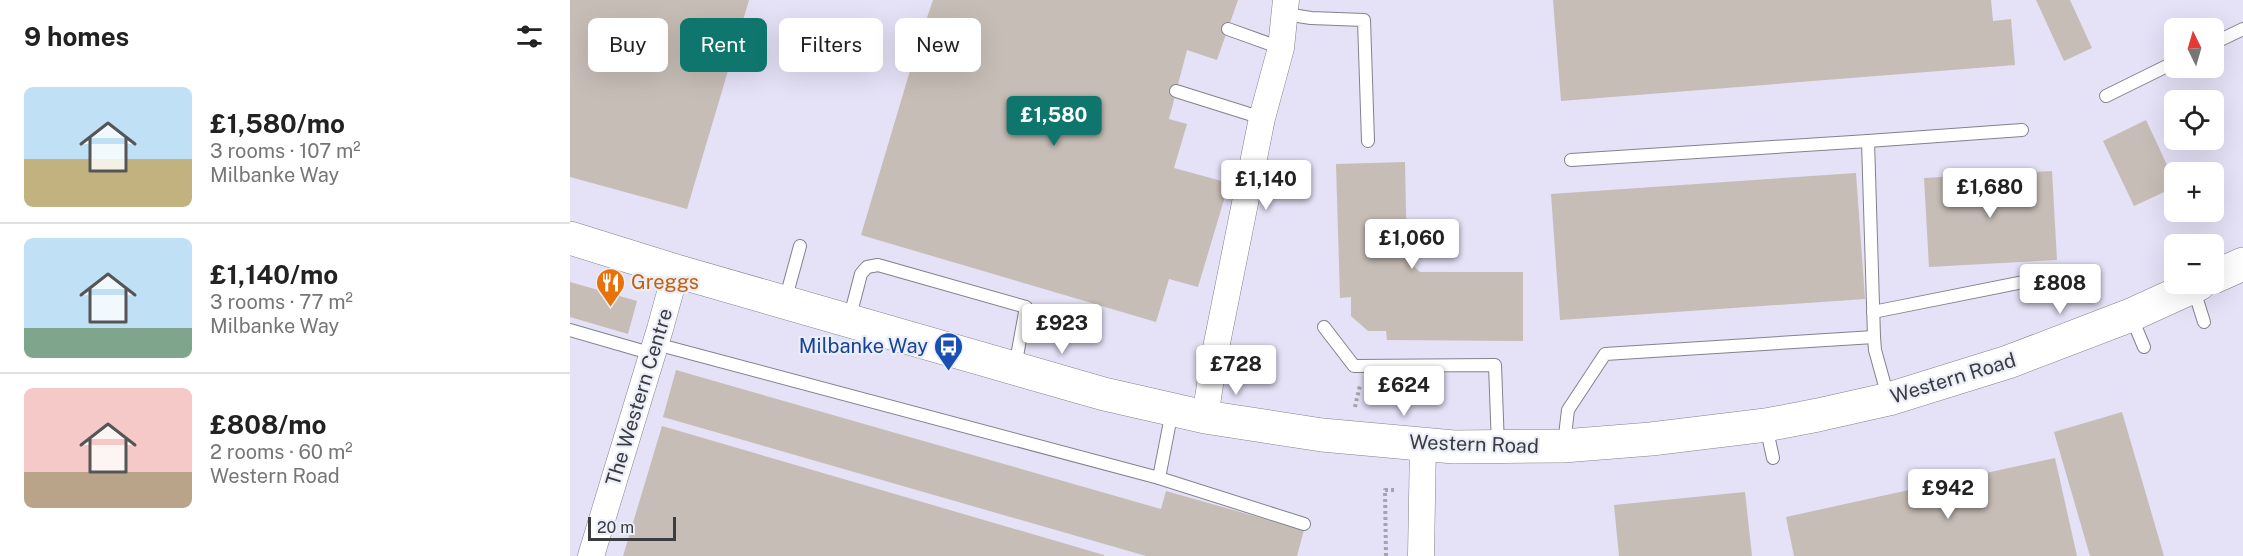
<!DOCTYPE html>
<html lang="en">
<head>
<meta charset="utf-8">
<style>
	body { margin:0; font-family:"Public Sans",sans-serif; background:#f6f6f6; color:#222; height:100vh; display:flex; flex-direction:column; font-size:22px; white-space:nowrap }
	* { box-sizing:border-box; margin:0 }
	p { font-size:20px; color:#767676 }
	.icon { flex:none; width:33px; height:33px; fill:none; stroke:currentColor; stroke-width:2; stroke-linecap:round; stroke-linejoin:round }
	.map { position:relative; flex:1; overflow:hidden }
	.sheet { display:flex; flex-direction:column; background:#fff; width:570px }
	.sheet>* { flex:none }
	.guide { position:absolute; left:18px; top:18px; width:570px; height:54px; display:flex; gap:12px }
	.needle { width:39px; rotate:355deg }
	.fabs { position:absolute; left:1594px; top:18px; display:grid; gap:12px }
	.fabs a { display:grid; place-items:center; width:60px; height:60px; border-radius:9px; background:#fff; box-shadow:0 6px 24px #0002; font-size:30px }
	.scale { position:absolute; left:18px; bottom:15px; width:88px; box-sizing:border-box; padding-left:6px; border:3px solid #3b3c40; border-top:0; font-size:16px; line-height:21px; white-space:nowrap; color:#3b3c40; -webkit-text-stroke:4px #ebeef8; paint-order:stroke }
	.price { position:absolute; translate:-50% -51px; padding:0 14px; border-radius:6px; background:#fff; color:#222; font-size:20px; line-height:39px; filter:drop-shadow(0 2px 3px #0008) }
	.price::after { content:''; position:absolute; left:50%; top:36px; width:18px; height:14px; margin-left:-9px; background:inherit; clip-path:polygon(0 0,100% 0,50% 100%) }
	.price.on { background:#0f766e; color:#fff }
	ul { padding:0; list-style:none }
	li { display:flex; align-items:center; gap:18px; height:150px; padding:0 24px }
	li+li { border-top:2px solid #e0e0e0 }
	li span { display:grid; place-items:center; flex:none; width:168px; height:120px; border-radius:9px; color:#555 }
	li>.icon { margin-inline-start:auto }
	span .icon { width:72px; height:72px; fill:#fffc; stroke-width:1 }
	li b { font-size:26px }
	h2 { display:flex; justify-content:space-between; align-items:center; height:72px; padding:0 24px; font-size:26px }
	.chip { padding:0 21px; border-radius:9px; background:#fff; box-shadow:0 6px 24px #0002; font-size:21px; line-height:54px }
	.chip.on { background:#0f766e; color:#fff }
	main { display:flex; flex:1; min-height:0 }
	.map>svg:first-child { display:block }
</style>
</head>
<body>
<main>
<section class="sheet">
<h2>9 homes<svg class="icon" aria-label="filters" viewBox="0 0 24 24"><path d="M4 7h16M4 17h16"/><circle cx="9" cy="7" r="2"/><circle cx="15" cy="17" r="2"/></svg></h2>
<ul>
<li><span style="background:linear-gradient(#bfe0f5 60%,#c2b280 0)"><svg class="icon" aria-label="home" viewBox="0 0 24 24"><path d="M3 11l9-7 9 7M6 9v11h12V9"/></svg></span><div><b>£1,580/mo</b><p>3 rooms · 107 m²</p><p>Milbanke Way</p></div></li>
<li><span style="background:linear-gradient(#bfe0f5 75%,#7fa58c 0)"><svg class="icon" aria-label="home" viewBox="0 0 24 24"><path d="M3 11l9-7 9 7M6 9v11h12V9"/></svg></span><div><b>£1,140/mo</b><p>3 rooms · 77 m²</p><p>Milbanke Way</p></div></li>
<li><span style="background:linear-gradient(#f6c9c9 70%,#b9a48a 0)"><svg class="icon" aria-label="home" viewBox="0 0 24 24"><path d="M3 11l9-7 9 7M6 9v11h12V9"/></svg></span><div><b>£808/mo</b><p>2 rooms · 60 m²</p><p>Western Road</p></div></li>
</ul>
</section>
<div class="map">
<svg width="1673" height="556" viewBox="0 0 1673 556">
	<rect width="100%" height="100%" fill="#ebeef8"/>
	<!-- industrial -->
	<path fill="#e5e1f7" fill-rule="evenodd" d="M0,0H1673V556H0ZM1605,28H1644V68H1605ZM1605,100H1644V140H1605ZM1605,172H1644V212H1605ZM1605,244H1644V284H1605Z"/>
	<!-- building -->
	<g fill="#c6bdb6">
		<polygon points="0,0 179,0 117,209 0,177"/>
		<polygon points="363,0 668,0 647,60 617,50 599,119 617,124 604,168 659,183 628,287 599,279 586,322 291,235 348,44"/>
		<polygon points="983,0 1421,0 1423,21 1441,19 1445,65 991,101"/>
		<polygon points="1466,0 1500,0 1522,48 1494,61"/>
		<polygon points="1576,120 1605,182 1605,187 1564,206 1533,141"/>
		<polygon points="835,162 837,260 850,272 953,272 953,341 817,340 816,331 798,331 781,316 781,297 770,298 766,164"/>
		<polygon points="1482,171 1487,260 1359,267 1354,178"/>
		<polygon points="1286,173 1295,299 990,320 981,194"/>
		<polygon points="0,282 67,301 58,334 0,317"/>
		<polygon points="106,370 591,509 596,491 734,530 727,556 576,556 93,417"/>
		<polygon points="1552,412 1594,556 1520,556 1484,432"/>
		<polygon points="92,426 534,555 534,556 53,556"/>
		<polygon points="1485,458 1507,556 1224,556 1216,517"/>
		<polygon points="1175,492 1182,556 1049,556 1044,505"/>
	</g>
	<g fill="none" stroke-linecap="round" stroke-linejoin="round">
		<defs>
			<g id="lane">
				<polyline points="715,14 741,18 794,20 798,141"/>
				<polyline points="658,29 711,48"/>
				<polyline points="1644,43 1673,29"/>
				<polyline points="606,91 692,118"/>
				<polyline points="1536,96 1605,62"/>
				<polyline points="1298,141 1452,130"/>
				<polyline points="1001,160 1298,141 1304,337 1305,350 1318,397"/>
				<polyline points="1623,287 1634,322"/>
				<polyline points="215,301 230,246"/>
				<polyline points="1303,312 1493,274"/>
				<polyline points="1561,316 1574,347"/>
				<polyline points="279,320 291,274 297,267 308,265 456,307 445,367"/>
				<polyline points="754,327 784,366 925,365 928,446"/>
				<polyline points="0,330 83,354"/>
				<polyline points="86,344 589,478 734,524"/>
				<polyline points="1196,426 1203,458"/>
				<polyline points="994,444 998,410 1035,354 1304,337"/>
				<polyline points="589,478 602,411"/>
			</g>
			<g id="street">
				<polyline points="635,417 645,353 692,118 711,48 716,0"/>
				<polyline points="21,556 90,329 106,271"/>
				<polyline points="851,556 853,444"/>
			</g>
			<g id="secondary">
				<polyline points="0,238 106,271 534,394 635,417 752,435 884,447 993,446 1081,439 1196,425 1248,415 1319,399 1438,362 1561,315 1629,284"/>
				<polyline points="1644,277 1673,264"/>
			</g>
		</defs>
		<!-- lane casing -->
		<use href="#lane" stroke="#80838c" stroke-width="14"/>
		<!-- street casing -->
		<use href="#street" stroke="#80838c" stroke-width="27"/>
		<!-- secondary casing -->
		<use href="#secondary" stroke="#80838c" stroke-width="34"/>
		<!-- path -->
		<g stroke="#a3a5ac" stroke-width="4" stroke-dasharray="3 3" stroke-linecap="butt">
			<polyline points="670,358 688,361"/>
			<polyline points="785,407 790,385"/>
			<polyline points="816,556 815,490 824,490"/>
		</g>
		<!-- lane -->
		<use href="#lane" stroke="#fff" stroke-width="12"/>
		<!-- street -->
		<use href="#street" stroke="#fff" stroke-width="26"/>
		<!-- secondary -->
		<use href="#secondary" stroke="#fff" stroke-width="33"/>
	</g>
	<!-- icons -->
	<defs>
		<symbol id="restaurant-pin" viewBox="-11 -11 22 30"><path d="M0 17L-7.5 6A9.5 9.5 0 1 1 7.5 6Z" fill="#e8710a" stroke="#ebeef8"/><path d="M-5-6h1v4h1v-4h1v4h1v-4h1v5L-1.5 .5V6h-2V.5L-5-1ZM5-6V6H3V1.5H1.5Q1.5-4 5-6Z" fill="#fff"/></symbol>
		<symbol id="bus-pin" viewBox="-11 -11 22 30"><path d="M0 17L-7.5 6A9.5 9.5 0 1 1 7.5 6Z" fill="#1a4fb4" stroke="#ebeef8"/><path d="M-5-6H5V4H4V6H2V4H-2V6H-4V4H-5ZM-3.5-4V0h7V-4ZM-3.5 1.2v1.5H-2V1.2ZM2 1.2v1.5H3.5V1.2Z" fill="#fff"/></symbol>
	</defs>
	<g fill-rule="evenodd">
		<use href="#restaurant-pin" x="24" y="266" width="33" height="45"/>
		<use href="#bus-pin" x="362" y="330" width="33" height="45"/>
	</g>
	<g text-anchor="middle" stroke-width="4.5" stroke-linejoin="round" paint-order="stroke">
		<!-- food labels -->
		<g font-size="20" fill="#c56008" stroke="#ebeef8" text-anchor="start">
			<text x="61" y="289">Greggs</text>
		</g>
		<!-- transit labels -->
		<g font-size="20" fill="#164399" stroke="#ebeef8" text-anchor="end">
			<text x="358" y="353">Milbanke Way</text>
		</g>
		<!-- street labels -->
		<g font-size="20" fill="#3b3c40" stroke="#ebeef8">
			<text transform="translate(1383 378) rotate(-17)" y="7">Western Road</text>
			<text transform="translate(69 397) rotate(-73)" y="7">The Western Centre</text>
			<text transform="translate(904 444) rotate(2)" y="7">Western Road</text>
		</g>
	</g>
</svg>
<div class="fabs">
<a><svg class="needle" viewBox="-14 -14 28 28"><path d="M0-13l5 13h-10z" fill="#e53935"/><path d="M0 13l5-13h-10z" fill="#767676"/></svg></a>
<a><svg class="icon" aria-label="locate" viewBox="0 0 24 24"><circle cx="12" cy="12" r="6"/><path d="M12 2v4M12 18v4M2 12h4M18 12h4"/></svg></a>
<a>+</a>
<a>−</a>
</div>
<div class="scale">20 m</div>
<b class="price on" style="left:484px;top:147px">£1,580</b>
<b class="price" style="left:696px;top:211px">£1,140</b>
<b class="price" style="left:1420px;top:219px">£1,680</b>
<b class="price" style="left:842px;top:270px">£1,060</b>
<b class="price" style="left:1490px;top:315px">£808</b>
<b class="price" style="left:492px;top:355px">£923</b>
<b class="price" style="left:666px;top:396px">£728</b>
<b class="price" style="left:834px;top:417px">£624</b>
<b class="price" style="left:1378px;top:520px">£942</b>
<div class="guide">
<a class="chip">Buy</a>
<a class="chip on">Rent</a>
<a class="chip">Filters</a>
<a class="chip">New</a>
</div>
</div>
</main>
</body>
</html>
